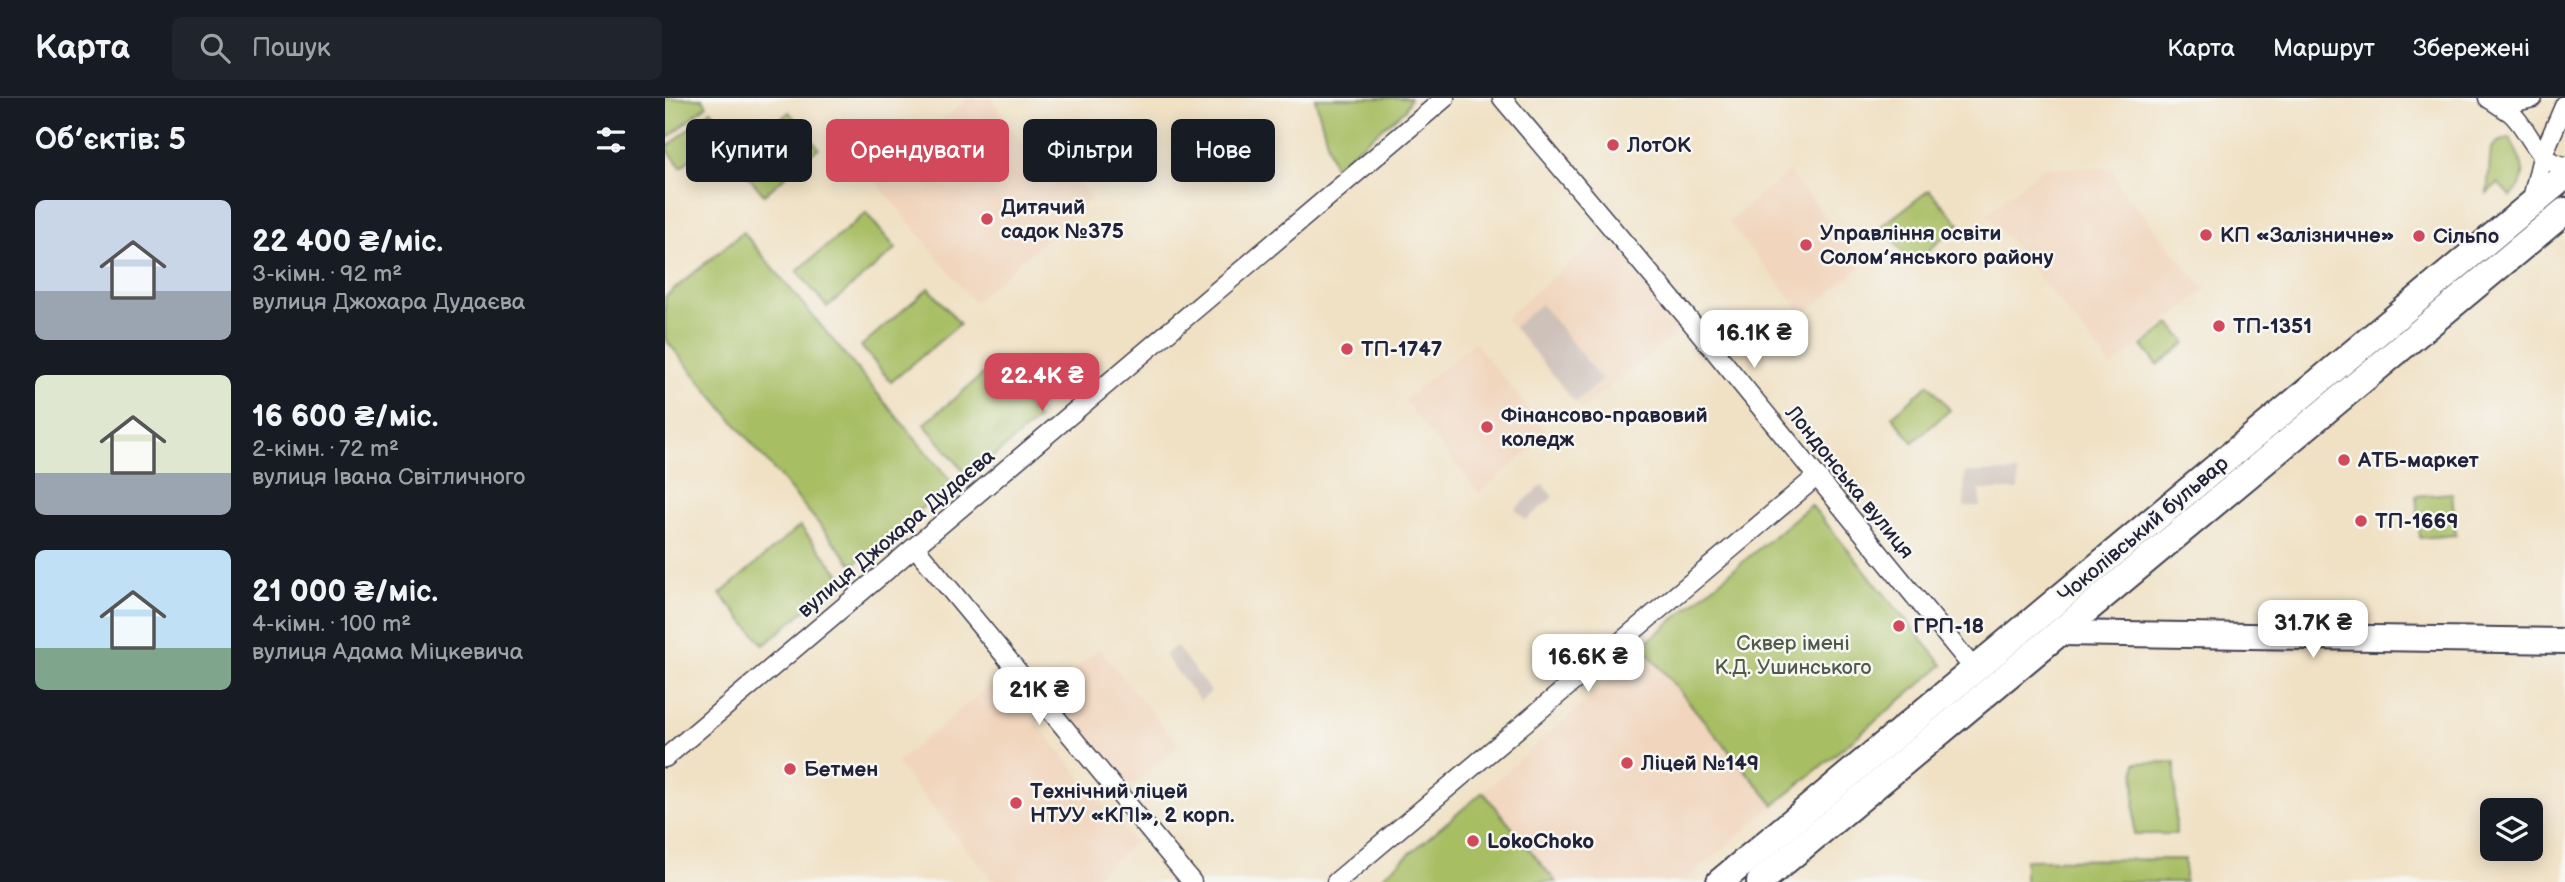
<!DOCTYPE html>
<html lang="uk">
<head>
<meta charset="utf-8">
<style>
	body { margin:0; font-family:"Balsamiq Sans",sans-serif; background:#20242c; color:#f1f3f6; height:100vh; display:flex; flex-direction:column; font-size:26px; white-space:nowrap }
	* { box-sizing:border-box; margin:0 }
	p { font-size:23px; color:#9ea1a6 }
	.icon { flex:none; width:38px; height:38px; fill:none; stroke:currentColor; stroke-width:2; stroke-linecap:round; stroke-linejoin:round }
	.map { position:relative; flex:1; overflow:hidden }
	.panel { display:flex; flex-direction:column; background:#171b24; width:665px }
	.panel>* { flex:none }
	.hud { position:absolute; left:21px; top:21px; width:665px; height:63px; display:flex; gap:14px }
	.tools { position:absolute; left:1815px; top:700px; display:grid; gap:14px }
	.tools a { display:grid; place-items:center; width:63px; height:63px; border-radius:10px; background:#171b24; box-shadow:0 4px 18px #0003; font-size:35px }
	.price { position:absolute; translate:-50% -60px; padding:0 16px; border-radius:14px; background:#fff; color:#222; font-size:23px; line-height:46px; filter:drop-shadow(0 2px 4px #0008) }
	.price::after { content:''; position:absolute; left:50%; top:42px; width:21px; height:16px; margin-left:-10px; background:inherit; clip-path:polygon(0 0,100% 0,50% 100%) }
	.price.current { background:#d1495b; color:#fff }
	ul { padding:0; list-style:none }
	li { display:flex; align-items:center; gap:21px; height:175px; padding:0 35px }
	li span { display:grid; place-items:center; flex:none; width:196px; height:140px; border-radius:10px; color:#555 }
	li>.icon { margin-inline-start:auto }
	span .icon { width:84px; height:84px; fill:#fffc; stroke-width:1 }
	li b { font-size:30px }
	h2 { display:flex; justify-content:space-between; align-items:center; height:84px; padding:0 35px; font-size:30px }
	.tag { padding:0 24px; border-radius:10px; background:#171b24; box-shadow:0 4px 18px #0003; font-size:24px; line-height:63px }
	.tag.current { background:#d1495b; color:#fff }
	header { display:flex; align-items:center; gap:42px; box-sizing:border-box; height:98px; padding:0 35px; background:#171b24; border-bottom:2px solid #363941 }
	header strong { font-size:33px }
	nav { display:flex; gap:38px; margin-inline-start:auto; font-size:24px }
	.search { width:490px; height:63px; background:#20242c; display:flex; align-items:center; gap:18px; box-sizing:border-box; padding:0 24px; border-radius:10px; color:#9ea1a6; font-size:26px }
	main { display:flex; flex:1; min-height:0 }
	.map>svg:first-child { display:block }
</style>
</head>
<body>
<header>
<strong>Карта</strong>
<div class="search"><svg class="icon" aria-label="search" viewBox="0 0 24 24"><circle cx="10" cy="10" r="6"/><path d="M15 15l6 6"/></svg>Пошук</div>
<nav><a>Карта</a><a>Маршрут</a><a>Збережені</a></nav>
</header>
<main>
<section class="panel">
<h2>Об’єктів: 5<svg class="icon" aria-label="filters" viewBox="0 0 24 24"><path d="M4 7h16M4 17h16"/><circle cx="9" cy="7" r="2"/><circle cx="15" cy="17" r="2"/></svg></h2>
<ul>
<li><span style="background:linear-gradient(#c9d6e8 65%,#9aa5b1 0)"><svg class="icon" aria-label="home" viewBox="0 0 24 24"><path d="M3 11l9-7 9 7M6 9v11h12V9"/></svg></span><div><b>22 400 ₴/міс.</b><p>3-кімн. · 92 m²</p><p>вулиця Джохара Дудаєва</p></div></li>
<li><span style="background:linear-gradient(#dfe7d0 70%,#9aa5b1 0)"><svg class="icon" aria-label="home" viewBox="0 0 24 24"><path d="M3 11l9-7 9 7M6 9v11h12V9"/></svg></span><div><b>16 600 ₴/міс.</b><p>2-кімн. · 72 m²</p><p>вулиця Івана Світличного</p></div></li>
<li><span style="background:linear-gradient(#bfe0f5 70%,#7fa58c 0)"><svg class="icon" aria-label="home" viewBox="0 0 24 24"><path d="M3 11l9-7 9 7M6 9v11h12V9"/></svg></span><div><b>21 000 ₴/міс.</b><p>4-кімн. · 100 m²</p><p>вулиця Адама Міцкевича</p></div></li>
</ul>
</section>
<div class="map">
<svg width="1900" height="784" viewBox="0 0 1900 784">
	<rect width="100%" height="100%" fill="#f6f6f2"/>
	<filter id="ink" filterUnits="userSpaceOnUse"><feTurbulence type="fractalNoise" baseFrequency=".0143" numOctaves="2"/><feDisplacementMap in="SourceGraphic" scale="14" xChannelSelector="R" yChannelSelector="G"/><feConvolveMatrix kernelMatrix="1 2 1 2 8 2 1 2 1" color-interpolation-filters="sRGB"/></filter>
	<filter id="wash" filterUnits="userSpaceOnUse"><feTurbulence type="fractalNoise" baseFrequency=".00686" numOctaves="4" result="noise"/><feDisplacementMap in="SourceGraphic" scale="28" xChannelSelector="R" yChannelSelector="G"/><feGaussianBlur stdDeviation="1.57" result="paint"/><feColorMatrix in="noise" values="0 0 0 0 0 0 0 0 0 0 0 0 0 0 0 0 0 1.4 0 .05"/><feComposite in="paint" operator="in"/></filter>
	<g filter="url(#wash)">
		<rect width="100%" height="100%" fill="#f0e1c4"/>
		<!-- built -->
		<g fill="#f1d5bd">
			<polygon points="304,0 326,0 359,48 376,39 426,101 309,204 208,80"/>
			<polygon points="1379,69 1448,71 1456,90 1540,192 1447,269 1322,115"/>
			<polygon points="1124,74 1199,166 1139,216 1063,124"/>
			<polygon points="941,134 1020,229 916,312 840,220"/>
			<polygon points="809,244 884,336 814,395 739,303"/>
			<polygon points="434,551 514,647 463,691 382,595"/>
			<polygon points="977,553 986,559 1109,707 1019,784 891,784 818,694"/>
			<polygon points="334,580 470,745 424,784 329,784 231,665"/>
		</g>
		<!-- industrial -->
		<g fill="#cec1ba">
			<polygon points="876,206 937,282 910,304 849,229"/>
			<polygon points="1300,374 1353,374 1353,392 1315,392 1315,409 1299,409"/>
			<polygon points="878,387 888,399 861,422 850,411"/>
			<polygon points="511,548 546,594 535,603 499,557"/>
		</g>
		<!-- green -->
		<g fill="#a7be63" stroke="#64704f" stroke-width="2">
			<polygon points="0,0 37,0 42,7 0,42"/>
			<polygon points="650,0 745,0 740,12 669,69"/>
			<polygon points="46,12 75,46 87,36 121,78 99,97 51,40 16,69 1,50"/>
			<polygon points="124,14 154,50 127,71 98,36"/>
			<path d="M1845,40C1856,64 1868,77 1846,99L1833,85L1822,95L1826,50L1833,44Z"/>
			<polygon points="1264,92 1295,126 1247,166 1217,128"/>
			<polygon points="201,115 231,151 162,209 132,173"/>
			<polygon points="78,134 287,385 188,467 0,241 0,199"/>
			<polygon points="264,190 295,226 226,284 196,248"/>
			<polygon points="1505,226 1521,245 1493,267 1477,248"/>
			<polygon points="328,268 373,321 304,379 259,326"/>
			<polygon points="1264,286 1285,312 1248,344 1227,318"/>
			<polygon points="1787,395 1791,437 1755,440 1751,398"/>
			<polygon points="1146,407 1278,567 1109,707 977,548"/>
			<polygon points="135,428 178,480 99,547 55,496"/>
			<polygon points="1510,664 1511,736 1469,736 1470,665"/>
			<polygon points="818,694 891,784 711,784"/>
			<polygon points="1520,761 1520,784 1360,784 1360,762"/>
		</g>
	</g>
	<g filter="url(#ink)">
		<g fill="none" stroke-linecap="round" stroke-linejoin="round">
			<defs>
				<g id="street">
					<polyline points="837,0 1021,218 1309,571"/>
					<path d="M1823,0C1830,5 1839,10 1846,15C1866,33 1870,64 1900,68"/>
					<polyline points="1835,0 1855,3 1868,0"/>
					<polyline points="1865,109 1877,59 1900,6"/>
					<polyline points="250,449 527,784"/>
					<polyline points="0,660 780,0"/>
					<polyline points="671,784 1151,379"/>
				</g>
				<polyline id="secondary" points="1396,535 1900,543"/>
				<g id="primary">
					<polyline points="1055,784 1900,78"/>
					<polyline points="1095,784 1900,113"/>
				</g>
			</defs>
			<!-- street casing -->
			<use href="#street" stroke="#413f50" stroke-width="21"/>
			<!-- secondary casing -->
			<use href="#secondary" stroke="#413f50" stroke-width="28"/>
			<!-- primary casing -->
			<use href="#primary" stroke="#413f50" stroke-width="30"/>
			<!-- street -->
			<use href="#street" stroke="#fff" stroke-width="18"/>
			<!-- secondary -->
			<use href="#secondary" stroke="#fff" stroke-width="24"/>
			<!-- primary -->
			<use href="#primary" stroke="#fff" stroke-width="26"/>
		</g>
	</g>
	<!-- markers -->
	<g fill="#d1495b" stroke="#f6f6f2" stroke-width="2.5">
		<circle cx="948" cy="47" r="7"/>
		<circle cx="322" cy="121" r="7"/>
		<circle cx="1541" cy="137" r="7"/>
		<circle cx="1754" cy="138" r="7"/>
		<circle cx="1141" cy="147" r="7"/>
		<circle cx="1554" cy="228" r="7"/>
		<circle cx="682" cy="251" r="7"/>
		<circle cx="822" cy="329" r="7"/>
		<circle cx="1679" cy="362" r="7"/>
		<circle cx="1696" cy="423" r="7"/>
		<circle cx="1234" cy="528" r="7"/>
		<circle cx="962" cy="665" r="7"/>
		<circle cx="125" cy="671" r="7"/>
		<circle cx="351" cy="705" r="7"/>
		<circle cx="808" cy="743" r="7"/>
	</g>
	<g text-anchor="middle" stroke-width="5" stroke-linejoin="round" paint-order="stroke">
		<!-- poi labels -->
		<g font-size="21" font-weight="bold" fill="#22223b" stroke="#f6f6f2" text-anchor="start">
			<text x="962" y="54">ЛотОК</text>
			<text x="336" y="116">Дитячий<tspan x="336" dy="24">садок №375</tspan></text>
			<text x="1155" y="142">Управління освіти<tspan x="1155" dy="24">Солом’янського району</tspan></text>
			<text x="1555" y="144">КП «Залізничне»</text>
			<text x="1768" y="145">Сільпо</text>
			<text x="1568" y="235">ТП-1351</text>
			<text x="696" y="258">ТП-1747</text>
			<text x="836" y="324">Фінансово-правовий<tspan x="836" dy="24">коледж</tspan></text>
			<text x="1693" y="369">АТБ-маркет</text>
			<text x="1710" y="430">ТП-1669</text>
			<text x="1248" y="535">ГРП-18</text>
			<text x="976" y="672">Ліцей №149</text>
			<text x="139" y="678">Бетмен</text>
			<text x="365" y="700">Технічний ліцей<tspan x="365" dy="24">НТУУ «КПІ», 2 корп.</tspan></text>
			<text x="822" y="750">LokoChoko</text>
		</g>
		<!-- street labels -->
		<g font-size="21" fill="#22223b" stroke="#f6f6f2">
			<text transform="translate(1185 384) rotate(51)" y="7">Лондонська вулиця</text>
			<text transform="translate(1478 431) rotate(-40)" y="7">Чоколівський бульвар</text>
			<text transform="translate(231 435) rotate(-40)" y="7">вулиця Джохара Дудаєва</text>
		</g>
		<!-- park labels -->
		<g font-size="21" fill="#515949" stroke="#f6f6f2">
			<text x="1128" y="552">Сквер імені<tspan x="1128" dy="24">К.Д. Ушинського</tspan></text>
		</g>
	</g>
</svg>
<div class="tools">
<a><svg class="icon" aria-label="layers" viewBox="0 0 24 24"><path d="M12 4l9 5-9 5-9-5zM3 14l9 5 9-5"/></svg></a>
</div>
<b class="price" style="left:1089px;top:272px">16.1K ₴</b>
<b class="price current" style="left:377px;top:315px">22.4K ₴</b>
<b class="price" style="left:1648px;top:562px">31.7K ₴</b>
<b class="price" style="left:923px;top:596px">16.6K ₴</b>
<b class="price" style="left:374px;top:629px">21K ₴</b>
<div class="hud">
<a class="tag">Купити</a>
<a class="tag current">Орендувати</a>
<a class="tag">Фільтри</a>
<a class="tag">Нове</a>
</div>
</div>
</main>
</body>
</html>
